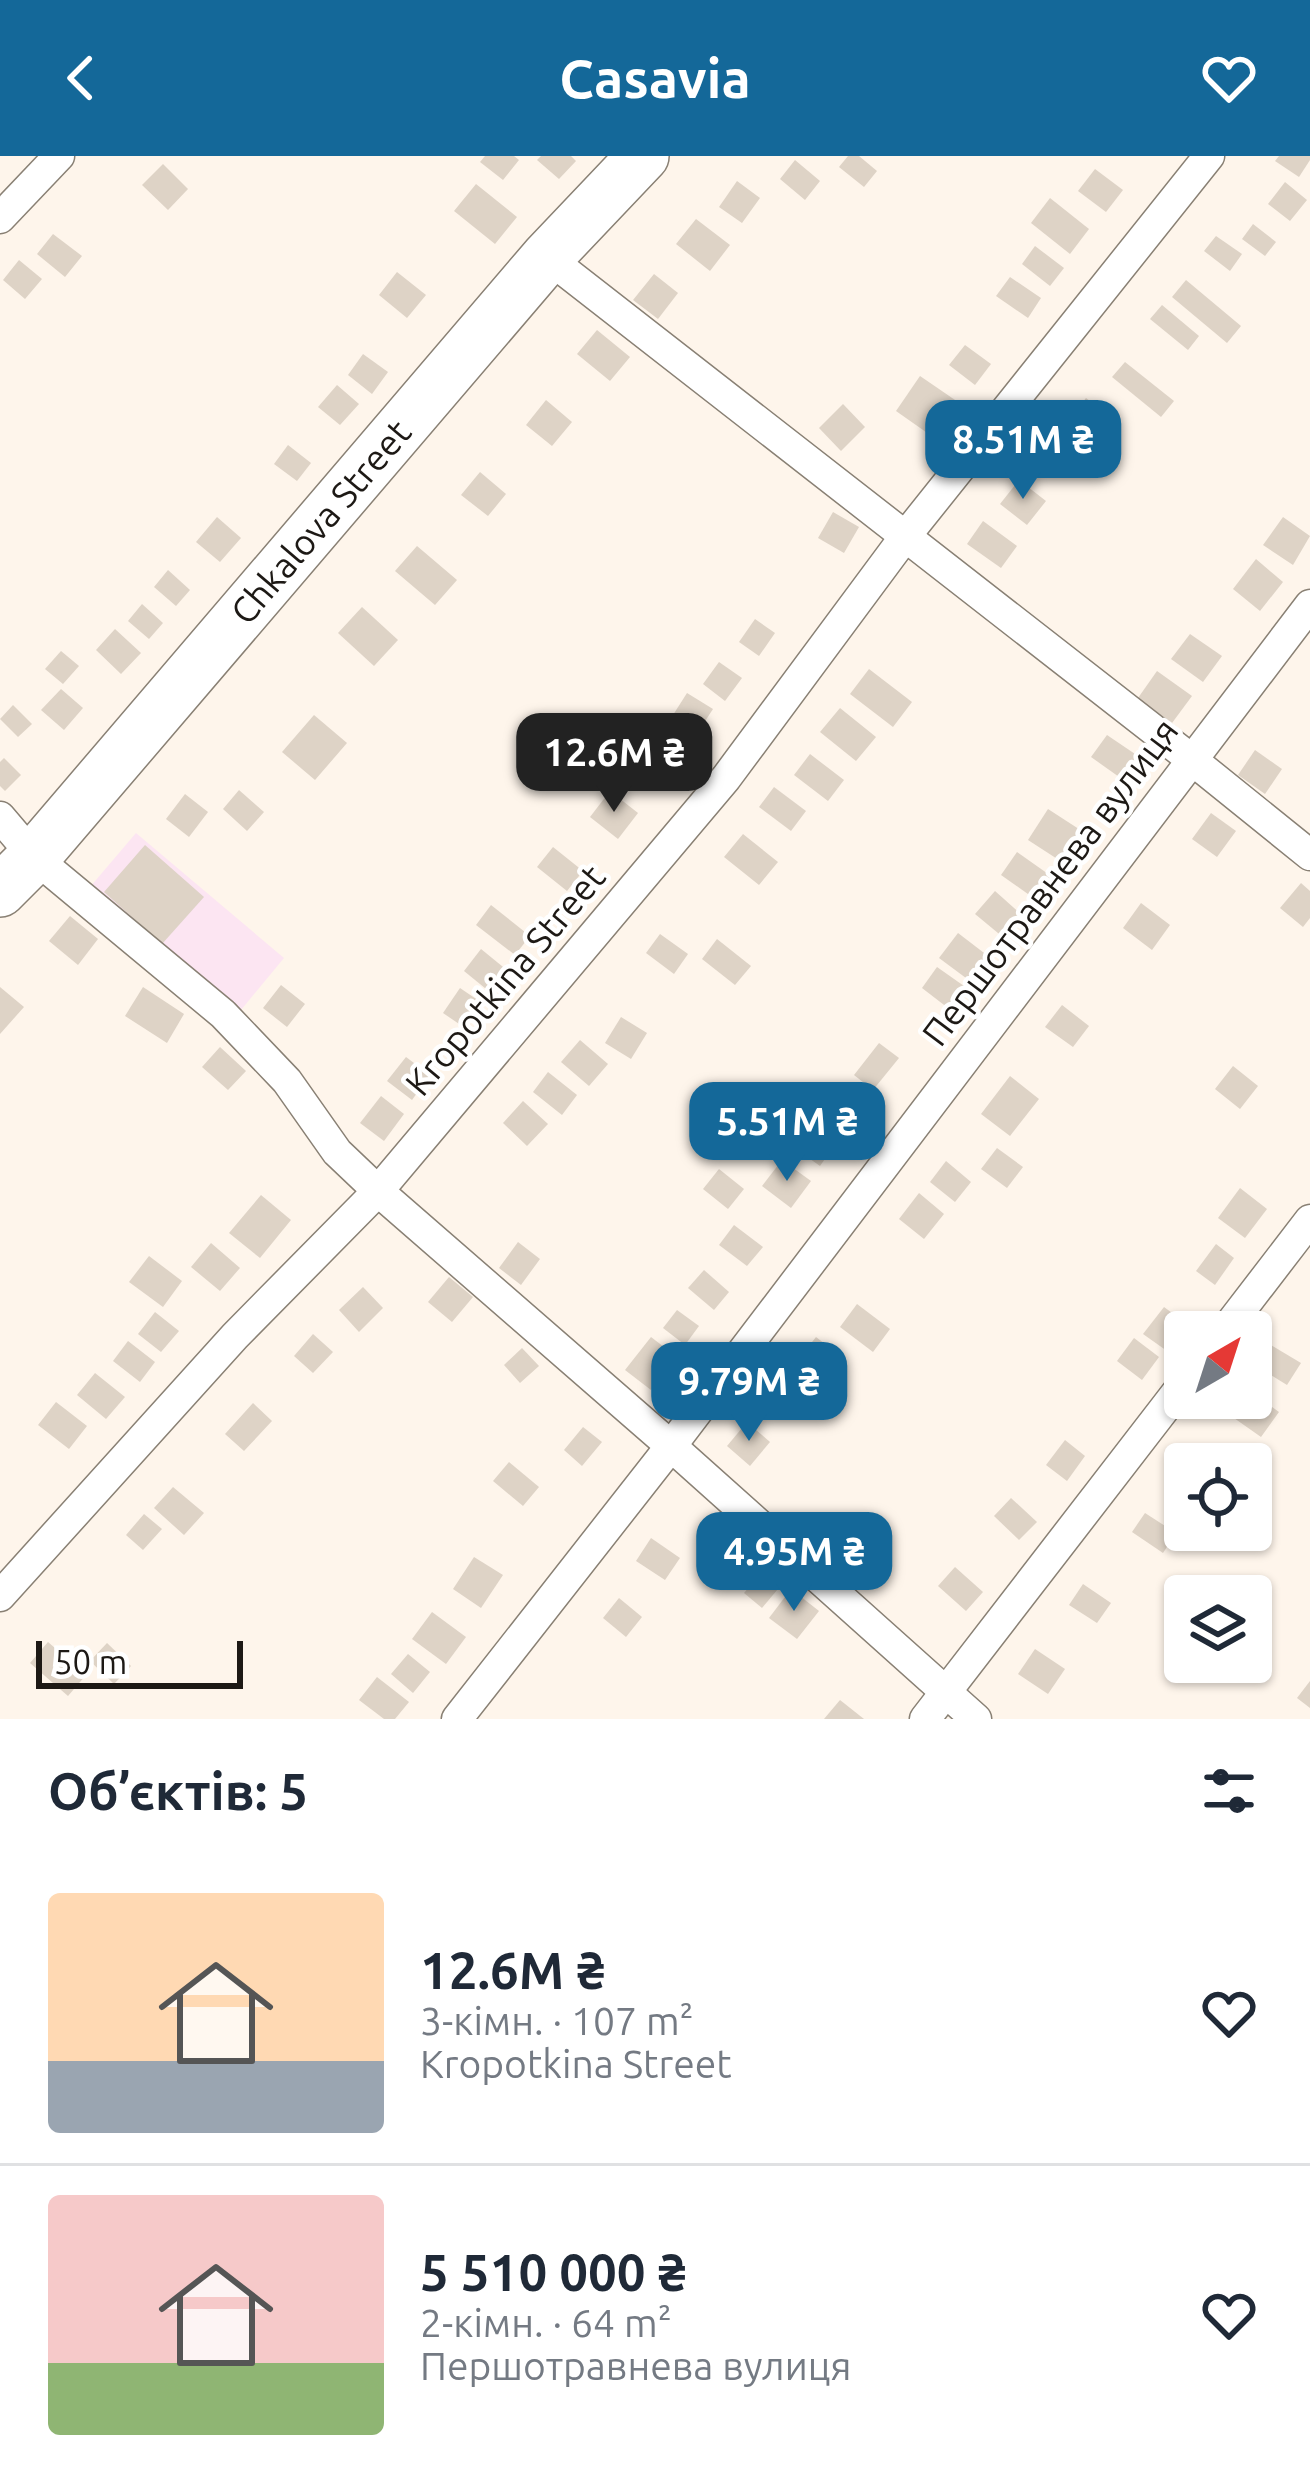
<!DOCTYPE html>
<html lang="uk">
<head>
<meta charset="utf-8">
<style>
	body { margin:0; font-family:Ubuntu,sans-serif; background:#f6f6f7; color:#1f2937; height:100vh; display:flex; flex-direction:column; font-size:45px; white-space:nowrap }
	* { box-sizing:border-box; margin:0 }
	p { font-size:39px; color:#747a83 }
	.icon { flex:none; width:66px; height:66px; fill:none; stroke:currentColor; stroke-width:2; stroke-linecap:round; stroke-linejoin:round }
	.map { position:relative; height:1563px; overflow:hidden }
	.side { display:flex; flex-direction:column; background:#fff; flex:1 }
	.side>* { flex:none }
	.needle { width:78px; rotate:39deg }
	.fabs { position:absolute; left:1164px; top:1155px; display:grid; gap:24px }
	.fabs a { display:grid; place-items:center; width:108px; height:108px; border-radius:12px; background:#fff; box-shadow:0 3px 9px #0004; font-size:60px }
	.scale { position:absolute; left:36px; bottom:30px; width:207px; box-sizing:border-box; padding-left:12px; border:6px solid #1d1915; border-top:0; font-size:33px; line-height:42px; white-space:nowrap; color:#1d1915; -webkit-text-stroke:9px #fff; paint-order:stroke }
	.price { position:absolute; translate:-50% -102px; padding:0 27px; border-radius:24px; background:#146899; color:#fff; font-size:39px; line-height:78px; filter:drop-shadow(0 3px 6px #0008) }
	.price::after { content:''; position:absolute; left:50%; top:72px; width:36px; height:27px; margin-left:-18px; background:inherit; clip-path:polygon(0 0,100% 0,50% 100%) }
	.price.on { background:#222; color:#fff }
	ul { padding:0; list-style:none }
	li { display:flex; align-items:center; gap:36px; height:300px; padding:0 48px }
	li+li { border-top:3px solid #e0e1e3 }
	li span { display:grid; place-items:center; flex:none; width:336px; height:240px; border-radius:12px; color:#555 }
	li>.icon { margin-inline-start:auto }
	span .icon { width:144px; height:144px; fill:#fffc; stroke-width:1 }
	li b { font-size:51px }
	h2 { display:flex; justify-content:space-between; align-items:center; height:144px; padding:0 48px; font-size:51px }
	header { display:flex; justify-content:space-between; align-items:center; height:156px; padding:0 48px; background:#146899; color:#fff; font-size:54px; font-weight:700 }
	.map>svg:first-child { display:block }
</style>
</head>
<body>
<header><svg class="icon" aria-label="back" viewBox="0 0 24 24"><path d="M15 5l-7 7 7 7"/></svg>Casavia<svg class="icon" aria-label="heart" viewBox="0 0 24 24"><path d="M12 20l-8-8c-3-5 5-10 8-4 3-6 11-1 8 4z"/></svg></header>
<div class="map">
<svg width="1310" height="1563" viewBox="0 0 1310 1563">
	<rect width="100%" height="100%" fill="#fef5eb"/>
	<!-- commercial -->
	<polygon fill="#fce5f2" points="136,677 284,802 241,854 90,731"/>
	<!-- building -->
	<g fill="#ded3c6">
		<polygon points="485,0 514,0 519,4 503,24 480,6"/>
		<polygon points="541,0 571,0 576,5 559,23 537,4"/>
		<polygon points="848,0 859,0 877,15 864,31 839,11"/>
		<polygon points="1279,0 1310,0 1310,4 1299,21 1275,5"/>
		<polygon points="795,4 820,25 805,44 780,23"/>
		<polygon points="163,8 188,33 168,54 142,29"/>
		<polygon points="1095,13 1123,34 1106,56 1078,35"/>
		<polygon points="737,25 760,42 742,67 719,51"/>
		<polygon points="1285,26 1307,44 1290,65 1268,48"/>
		<polygon points="476,28 517,61 495,88 454,55"/>
		<polygon points="1050,42 1089,73 1070,98 1031,67"/>
		<polygon points="696,63 730,89 710,115 676,88"/>
		<polygon points="1253,68 1276,86 1265,100 1242,83"/>
		<polygon points="53,78 82,100 65,121 37,98"/>
		<polygon points="1216,80 1242,98 1230,115 1204,95"/>
		<polygon points="1035,90 1064,112 1050,130 1022,108"/>
		<polygon points="19,104 42,123 25,143 3,124"/>
		<polygon points="397,116 426,139 407,162 379,139"/>
		<polygon points="654,118 678,137 658,163 633,144"/>
		<polygon points="1010,121 1041,142 1028,162 996,140"/>
		<polygon points="1186,124 1241,170 1227,187 1172,141"/>
		<polygon points="1162,149 1199,180 1188,194 1150,163"/>
		<polygon points="597,174 630,201 610,225 577,198"/>
		<polygon points="965,189 991,208 975,229 949,209"/>
		<polygon points="363,198 388,216 372,238 348,219"/>
		<polygon points="1125,206 1174,245 1161,261 1112,221"/>
		<polygon points="920,220 958,246 933,281 896,255"/>
		<polygon points="337,229 359,248 340,269 318,251"/>
		<polygon points="1086,242 1111,262 1094,285 1068,265"/>
		<polygon points="546,244 572,266 552,290 526,269"/>
		<polygon points="843,248 865,271 841,295 819,272"/>
		<polygon points="288,289 311,307 297,325 274,308"/>
		<polygon points="480,316 506,338 488,360 461,339"/>
		<polygon points="1019,324 1046,345 1027,369 1000,348"/>
		<polygon points="833,356 859,371 844,397 818,382"/>
		<polygon points="217,361 241,382 220,406 196,386"/>
		<polygon points="1283,361 1310,380 1293,409 1263,389"/>
		<polygon points="983,365 1017,390 1001,412 967,388"/>
		<polygon points="417,390 457,424 435,449 395,415"/>
		<polygon points="1256,403 1283,426 1260,455 1233,433"/>
		<polygon points="168,414 190,434 176,450 154,431"/>
		<polygon points="142,448 163,467 149,483 128,465"/>
		<polygon points="362,451 398,484 374,510 338,477"/>
		<polygon points="755,463 775,477 759,500 739,486"/>
		<polygon points="115,473 141,497 121,518 96,494"/>
		<polygon points="1190,478 1222,500 1203,526 1171,503"/>
		<polygon points="61,495 79,510 63,528 45,513"/>
		<polygon points="719,506 742,522 725,545 703,528"/>
		<polygon points="869,513 912,546 893,571 850,538"/>
		<polygon points="1157,515 1192,540 1172,567 1138,542"/>
		<polygon points="61,533 83,552 64,574 41,554"/>
		<polygon points="687,537 713,553 698,576 673,559"/>
		<polygon points="13,549 32,568 18,581 0,563"/>
		<polygon points="840,552 876,581 856,605 820,576"/>
		<polygon points="314,559 347,587 315,624 282,596"/>
		<polygon points="1107,579 1138,600 1122,623 1091,601"/>
		<polygon points="1255,594 1282,613 1265,638 1238,619"/>
		<polygon points="810,598 844,624 828,645 794,619"/>
		<polygon points="4,602 21,619 5,635 0,630 0,606"/>
		<polygon points="774,631 806,655 791,675 759,651"/>
		<polygon points="239,634 264,656 247,675 223,653"/>
		<polygon points="610,635 638,657 618,683 590,661"/>
		<polygon points="185,638 208,656 189,681 166,663"/>
		<polygon points="1048,653 1085,677 1065,708 1028,684"/>
		<polygon points="1211,657 1236,675 1217,701 1192,683"/>
		<polygon points="743,678 778,706 759,729 724,701"/>
		<polygon points="145,689 204,741 162,788 104,736"/>
		<polygon points="553,691 583,715 567,735 537,711"/>
		<polygon points="1017,696 1051,720 1035,743 1001,719"/>
		<polygon points="1301,727 1310,735 1310,762 1303,771 1280,752"/>
		<polygon points="995,735 1023,760 1004,782 975,758"/>
		<polygon points="1141,747 1170,769 1152,794 1123,772"/>
		<polygon points="491,749 530,780 515,799 476,769"/>
		<polygon points="70,760 98,783 78,809 49,785"/>
		<polygon points="958,777 988,800 970,825 939,802"/>
		<polygon points="660,778 688,798 674,818 646,797"/>
		<polygon points="717,783 751,810 735,829 702,803"/>
		<polygon points="481,793 508,815 491,837 464,815"/>
		<polygon points="937,811 964,830 948,852 922,832"/>
		<polygon points="281,829 305,848 287,871 263,852"/>
		<polygon points="0,831 24,851 0,878"/>
		<polygon points="143,831 184,858 167,887 125,860"/>
		<polygon points="460,832 482,847 465,872 443,857"/>
		<polygon points="1062,849 1089,870 1073,891 1045,871"/>
		<polygon points="621,861 647,877 631,903 605,887"/>
		<polygon points="580,884 608,908 589,930 561,906"/>
		<polygon points="879,887 899,902 873,934 854,919"/>
		<polygon points="220,891 246,915 228,934 202,911"/>
		<polygon points="406,901 430,919 412,944 387,925"/>
		<polygon points="1233,910 1258,930 1240,953 1215,933"/>
		<polygon points="548,916 577,939 562,959 533,936"/>
		<polygon points="1010,920 1039,943 1010,980 981,958"/>
		<polygon points="835,935 862,954 846,976 819,956"/>
		<polygon points="381,940 404,958 384,985 360,967"/>
		<polygon points="523,945 548,968 527,990 503,967"/>
		<polygon points="812,970 836,987 820,1010 796,993"/>
		<polygon points="997,992 1023,1011 1007,1032 981,1013"/>
		<polygon points="782,1004 811,1025 791,1052 762,1030"/>
		<polygon points="946,1005 971,1026 955,1046 930,1026"/>
		<polygon points="719,1013 744,1033 728,1053 703,1033"/>
		<polygon points="1240,1032 1267,1053 1245,1082 1218,1062"/>
		<polygon points="919,1037 944,1058 924,1083 899,1063"/>
		<polygon points="261,1039 291,1064 260,1102 229,1077"/>
		<polygon points="734,1069 763,1091 747,1110 719,1089"/>
		<polygon points="518,1086 540,1103 521,1129 499,1112"/>
		<polygon points="211,1087 240,1112 220,1135 191,1111"/>
		<polygon points="1216,1088 1234,1102 1215,1129 1196,1115"/>
		<polygon points="149,1100 182,1125 163,1151 129,1126"/>
		<polygon points="704,1114 729,1136 714,1154 688,1132"/>
		<polygon points="449,1121 473,1141 452,1166 428,1146"/>
		<polygon points="363,1131 383,1152 359,1176 339,1154"/>
		<polygon points="857,1148 890,1173 873,1196 840,1171"/>
		<polygon points="1164,1151 1187,1168 1167,1195 1143,1178"/>
		<polygon points="677,1154 699,1170 685,1189 663,1172"/>
		<polygon points="155,1156 179,1175 161,1196 138,1178"/>
		<polygon points="313,1178 333,1196 313,1217 294,1200"/>
		<polygon points="651,1181 677,1201 651,1234 625,1214"/>
		<polygon points="816,1181 847,1205 825,1234 793,1210"/>
		<polygon points="1134,1182 1159,1201 1142,1224 1117,1205"/>
		<polygon points="128,1185 155,1206 140,1226 113,1205"/>
		<polygon points="1269,1188 1301,1207 1287,1229 1256,1210"/>
		<polygon points="522,1192 539,1210 520,1227 504,1209"/>
		<polygon points="95,1217 125,1241 106,1263 77,1239"/>
		<polygon points="1251,1236 1279,1256 1261,1281 1224,1255 1234,1242 1251,1242"/>
		<polygon points="56,1246 87,1270 69,1293 38,1269"/>
		<polygon points="253,1247 272,1265 244,1295 225,1278"/>
		<polygon points="747,1266 770,1286 750,1310 727,1290"/>
		<polygon points="583,1271 602,1286 582,1310 564,1294"/>
		<polygon points="1065,1284 1085,1300 1067,1325 1046,1309"/>
		<polygon points="509,1306 539,1331 523,1350 493,1325"/>
		<polygon points="173,1331 204,1357 184,1379 154,1352"/>
		<polygon points="1011,1342 1037,1366 1019,1384 994,1360"/>
		<polygon points="1145,1357 1176,1377 1163,1397 1132,1376"/>
		<polygon points="144,1358 162,1373 143,1394 126,1379"/>
		<polygon points="651,1382 680,1402 665,1424 636,1405"/>
		<polygon points="474,1401 503,1419 481,1452 453,1433"/>
		<polygon points="955,1411 983,1436 966,1455 938,1430"/>
		<polygon points="765,1412 783,1427 762,1452 744,1437"/>
		<polygon points="1083,1428 1111,1447 1097,1467 1069,1449"/>
		<polygon points="791,1433 819,1455 797,1483 769,1462"/>
		<polygon points="619,1442 642,1461 626,1481 603,1462"/>
		<polygon points="432,1456 466,1481 446,1508 412,1483"/>
		<polygon points="48,1486 86,1519 68,1540 30,1507"/>
		<polygon points="107,1487 131,1510 114,1528 90,1505"/>
		<polygon points="1035,1493 1065,1513 1048,1538 1018,1518"/>
		<polygon points="408,1498 430,1516 413,1537 391,1518"/>
		<polygon points="377,1521 409,1546 395,1563 384,1563 359,1544"/>
		<polygon points="1310,1525 1310,1552 1297,1542"/>
		<polygon points="840,1544 864,1563 824,1563"/>
	</g>
	<g fill="none" stroke-linecap="round" stroke-linejoin="round">
		<defs>
			<g id="street">
				<polyline points="0,62 59,0"/>
				<polyline points="547,101 1191,603 1310,699"/>
				<polyline points="0,661 34,701 223,858 287,925 337,996 378,1035 671,1290 976,1563"/>
				<polyline points="1224,1176 1310,1064"/>
				<polyline points="0,1440 235,1180 378,1035 726,622 904,382 1209,0"/>
				<polyline points="457,1563 671,1290 1310,449"/>
				<polyline points="925,1563 1185,1226"/>
			</g>
			<g id="primary">
				<path id="s1" d="M0,735L34,701L547,101L643,0"/>
			</g>
		</defs>
		<!-- street casing -->
		<use href="#street" stroke="#898074" stroke-width="33"/>
		<!-- primary casing -->
		<use href="#primary" stroke="#898074" stroke-width="54"/>
		<!-- street -->
		<use href="#street" stroke="#fff" stroke-width="30"/>
		<!-- primary -->
		<use href="#primary" stroke="#fff" stroke-width="51"/>
	</g>
	<g text-anchor="middle" stroke-width="9" stroke-linejoin="round" paint-order="stroke">
		<!-- street labels -->
		<g font-size="36" fill="#1d1915" stroke="#fff">
			<text dy="13" stroke="none"><textPath href="#s1" startOffset="489">Chkalova Street</textPath></text>
			<text transform="translate(1050 726) rotate(-53)" y="13">Першотравнева вулиця</text>
			<text transform="translate(505 824) rotate(-50)" y="13">Kropotkina Street</text>
		</g>
	</g>
</svg>
<div class="fabs">
<a><svg class="needle" viewBox="-14 -14 28 28"><path d="M0-13l5 13h-10z" fill="#e53935"/><path d="M0 13l5-13h-10z" fill="#747a83"/></svg></a>
<a><svg class="icon" aria-label="locate" viewBox="0 0 24 24"><circle cx="12" cy="12" r="6"/><path d="M12 2v4M12 18v4M2 12h4M18 12h4"/></svg></a>
<a><svg class="icon" aria-label="layers" viewBox="0 0 24 24"><path d="M12 4l9 5-9 5-9-5zM3 14l9 5 9-5"/></svg></a>
</div>
<div class="scale">50 m</div>
<b class="price" style="left:1023px;top:346px">8.51M ₴</b>
<b class="price on" style="left:614px;top:659px">12.6M ₴</b>
<b class="price" style="left:787px;top:1028px">5.51M ₴</b>
<b class="price" style="left:749px;top:1288px">9.79M ₴</b>
<b class="price" style="left:794px;top:1458px">4.95M ₴</b>
</div>
<section class="side">
<h2>Об’єктів: 5<svg class="icon" aria-label="filters" viewBox="0 0 24 24"><path d="M4 7h16M4 17h16"/><circle cx="9" cy="7" r="2"/><circle cx="15" cy="17" r="2"/></svg></h2>
<ul>
<li><span style="background:linear-gradient(#ffd9b3 70%,#9aa5b1 0)"><svg class="icon" aria-label="home" viewBox="0 0 24 24"><path d="M3 11l9-7 9 7M6 9v11h12V9"/></svg></span><div><b>12.6M ₴</b><p>3-кімн. · 107 m²</p><p>Kropotkina Street</p></div><svg class="icon" aria-label="heart" viewBox="0 0 24 24"><path d="M12 20l-8-8c-3-5 5-10 8-4 3-6 11-1 8 4z"/></svg></li>
<li><span style="background:linear-gradient(#f6c9c9 70%,#8fb573 0)"><svg class="icon" aria-label="home" viewBox="0 0 24 24"><path d="M3 11l9-7 9 7M6 9v11h12V9"/></svg></span><div><b>5 510 000 ₴</b><p>2-кімн. · 64 m²</p><p>Першотравнева вулиця</p></div><svg class="icon" aria-label="heart" viewBox="0 0 24 24"><path d="M12 20l-8-8c-3-5 5-10 8-4 3-6 11-1 8 4z"/></svg></li>
</ul>
</section>
</body>
</html>
